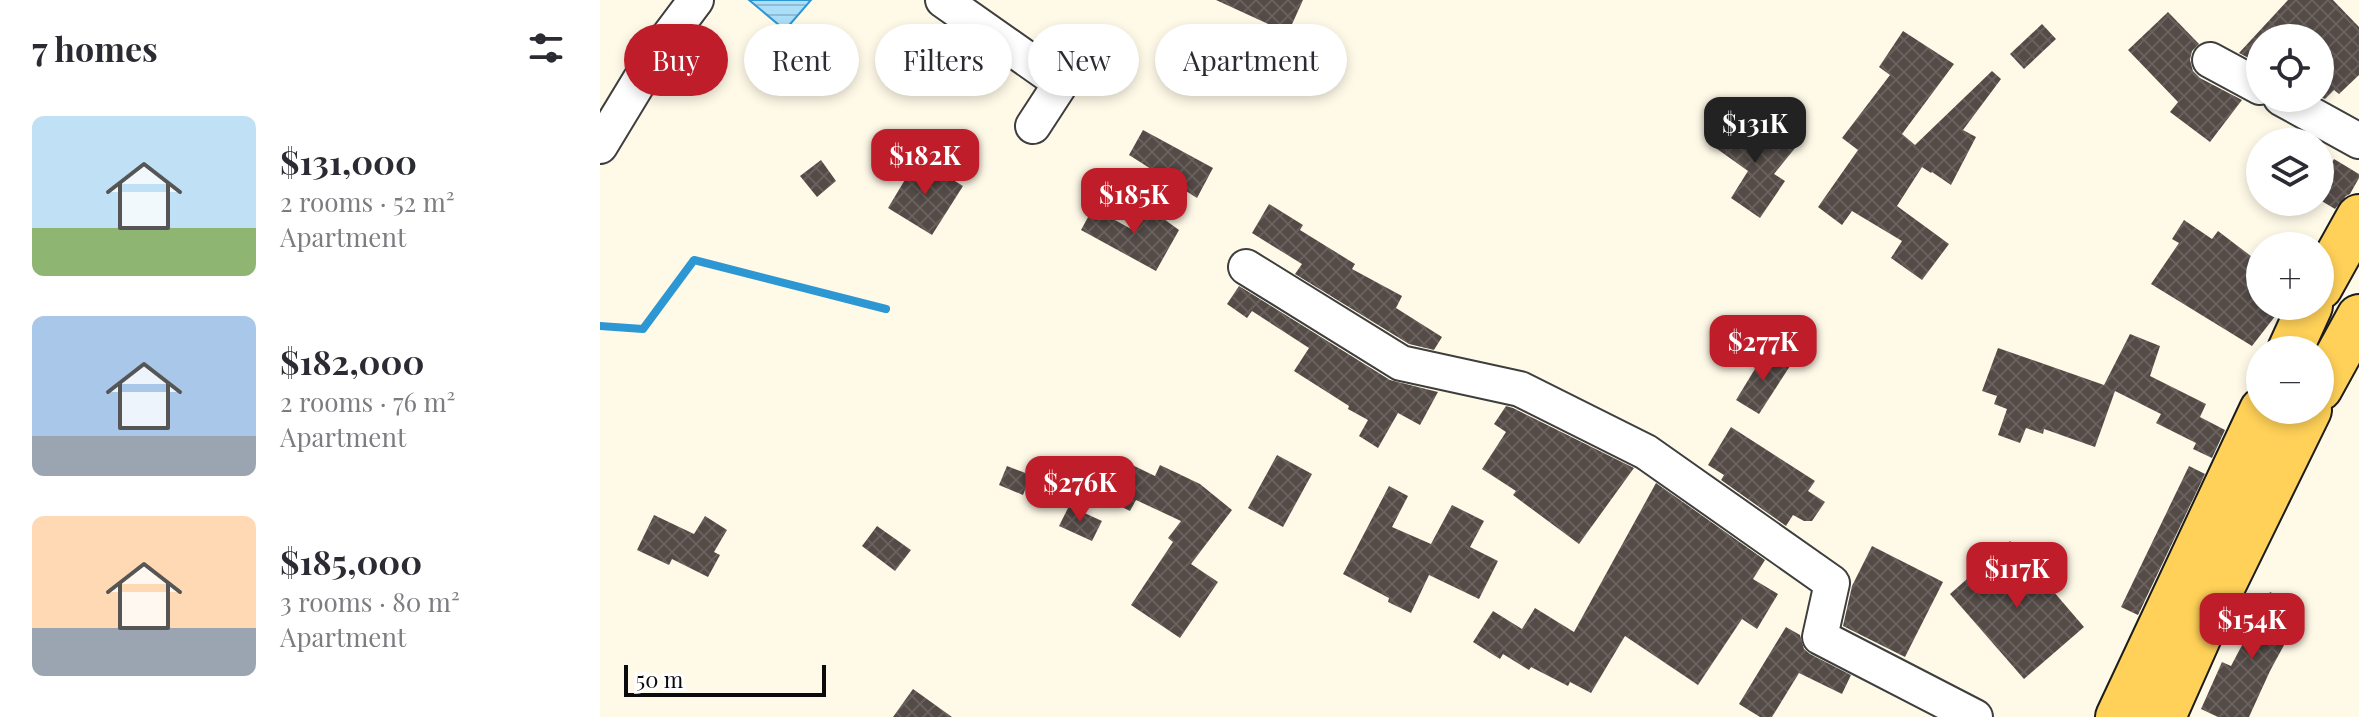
<!DOCTYPE html>
<html lang="en">
<head>
<meta charset="utf-8">
<style>
	body { margin:0; font-family:"Playfair Display",serif; background:#f2f2f3; color:#2b2b33; height:100vh; display:flex; flex-direction:column; font-size:30px; white-space:nowrap }
	* { box-sizing:border-box; margin:0 }
	p { font-size:26px; color:#7c7c81 }
	.icon { flex:none; width:44px; height:44px; fill:none; stroke:currentColor; stroke-width:2; stroke-linecap:round; stroke-linejoin:round }
	.map { position:relative; flex:1; overflow:hidden }
	.side { display:flex; flex-direction:column; background:#fff; width:600px }
	.side>* { flex:none }
	.guide { position:absolute; left:24px; top:24px; width:760px; height:72px; display:flex; gap:16px }
	.controls { position:absolute; left:1646px; top:24px; display:grid; gap:16px }
	.controls a { display:grid; place-items:center; width:88px; height:88px; border-radius:50%; background:#fff; box-shadow:0 4px 12px #0003; font-size:40px }
	.scale { position:absolute; left:24px; bottom:20px; width:202px; box-sizing:border-box; padding-left:8px; border:4px solid #0b0b0b; border-top:0; font-size:22px; line-height:28px; white-space:nowrap; color:#0b0b0b; -webkit-text-stroke:6px #fff; paint-order:stroke }
	.price { position:absolute; translate:-50% -68px; padding:0 18px; border-radius:16px; background:#c01d2a; color:#fff; font-size:26px; line-height:52px; filter:drop-shadow(0 2px 4px #0008) }
	.price::after { content:''; position:absolute; left:50%; top:48px; width:24px; height:18px; margin-left:-12px; background:inherit; clip-path:polygon(0 0,100% 0,50% 100%) }
	.price.active { background:#222; color:#fff }
	ul { padding:0; list-style:none }
	li { display:flex; align-items:center; gap:24px; height:200px; padding:0 32px }
	li span { display:grid; place-items:center; flex:none; width:224px; height:160px; border-radius:12px; color:#555 }
	li>.icon { margin-inline-start:auto }
	span .icon { width:96px; height:96px; fill:#fffc; stroke-width:1 }
	li b { font-size:34px }
	h2 { display:flex; justify-content:space-between; align-items:center; height:96px; padding:0 32px; font-size:34px }
	.tag { padding:0 28px; border-radius:36px; background:#fff; box-shadow:0 4px 12px #0003; font-size:28px; line-height:72px }
	.tag.active { background:#c01d2a; color:#fff }
	main { display:flex; flex:1; min-height:0 }
	.map>svg:first-child { display:block }
</style>
</head>
<body>
<main>
<section class="side">
<h2>7 homes<svg class="icon" aria-label="filters" viewBox="0 0 24 24"><path d="M4 7h16M4 17h16"/><circle cx="9" cy="7" r="2"/><circle cx="15" cy="17" r="2"/></svg></h2>
<ul>
<li><span style="background:linear-gradient(#bfe0f5 70%,#8fb573 0)"><svg class="icon" aria-label="home" viewBox="0 0 24 24"><path d="M3 11l9-7 9 7M6 9v11h12V9"/></svg></span><div><b>$131,000</b><p>2 rooms · 52 m²</p><p>Apartment</p></div></li>
<li><span style="background:linear-gradient(#a9c7e8 75%,#9aa5b1 0)"><svg class="icon" aria-label="home" viewBox="0 0 24 24"><path d="M3 11l9-7 9 7M6 9v11h12V9"/></svg></span><div><b>$182,000</b><p>2 rooms · 76 m²</p><p>Apartment</p></div></li>
<li><span style="background:linear-gradient(#ffd9b3 70%,#9aa5b1 0)"><svg class="icon" aria-label="home" viewBox="0 0 24 24"><path d="M3 11l9-7 9 7M6 9v11h12V9"/></svg></span><div><b>$185,000</b><p>3 rooms · 80 m²</p><p>Apartment</p></div></li>
</ul>
</section>
<div class="map">
<svg width="1759" height="717" viewBox="0 0 1759 717">
	<defs>
		<pattern id="water-rules" width="6" height="5" patternUnits="userSpaceOnUse" patternTransform="scale(2)"><rect width="6" height="5" fill="#aadef9"/><path d="M0 2.5h6" fill="none" stroke="#91bdd4"/></pattern>
		<pattern id="building-cross-hatch" width="8" height="8" patternUnits="userSpaceOnUse" patternTransform="scale(2)"><rect width="8" height="8" fill="#544b47"/><path d="M0 0l8 8M0 8l8-8" fill="none" stroke="#68605d"/></pattern>
	</defs>
	<rect width="100%" height="100%" fill="#fffae8"/>
	<!-- water -->
	<polygon fill="url(#water-rules)" stroke="#2d97d4" stroke-width="2" points="149,0 211,0 185,30"/>
	<g fill="none" stroke-linecap="round" stroke-linejoin="round">
		<!-- stream -->
		<polyline stroke="#2d97d4" stroke-width="8" points="0,326 43,329 94,260 286,309"/>
	</g>
	<!-- building -->
	<g fill="url(#building-cross-hatch)">
		<polygon points="616,0 703,0 688,33"/>
		<polygon points="1688,0 1733,0 1759,27 1759,75 1739,94 1734,90 1725,99 1720,97 1720,38 1660,38 1660,64 1639,53"/>
		<polygon points="1568,12 1599,44 1592,51 1590,60 1593,71 1600,78 1642,100 1610,142 1570,112 1578,102 1528,50"/>
		<polygon points="1442,24 1456,39 1424,69 1410,54"/>
		<polygon points="1303,31 1354,64 1302,134 1315,145 1392,71 1401,79 1363,130 1376,137 1351,185 1332,172 1331,173 1322,167 1297,206 1349,244 1322,280 1291,258 1302,241 1252,211 1242,225 1218,207 1258,150 1242,138 1290,75 1279,67"/>
		<polygon points="1121,121 1161,149 1181,126 1200,142 1174,174 1185,181 1160,218 1131,198 1148,171 1106,141"/>
		<polygon points="543,130 613,168 597,198 529,155"/>
		<polygon points="318,158 363,186 332,235 288,208"/>
		<polygon points="1734,159 1759,174 1759,178 1750,194 1746,196 1735,209 1720,200 1720,183"/>
		<polygon points="221,160 236,181 217,197 200,176"/>
		<polygon points="669,204 703,225 700,230 755,264 752,269 802,296 796,308 842,337 834,350 809,344 695,274 702,264 652,233"/>
		<polygon points="546,206 579,230 556,271 481,230 493,208 533,230"/>
		<polygon points="1584,220 1612,239 1618,231 1660,263 1660,306 1683,306 1652,346 1551,284 1579,243 1572,239"/>
		<polygon points="639,286 790,380 838,392 820,425 798,413 778,448 759,436 768,420 748,409 749,406 694,371 709,348 652,311 647,318 627,304"/>
		<polygon points="1530,334 1560,346 1550,376 1606,404 1600,417 1625,430 1612,458 1593,449 1596,443 1556,423 1561,414 1515,391 1495,447 1444,429 1443,434 1426,428 1420,443 1398,435 1407,409 1394,404 1397,396 1382,391 1398,348 1504,385"/>
		<polygon points="1166,351 1190,366 1159,414 1136,400"/>
		<polygon points="906,406 913,408 1034,468 979,544 913,495 916,491 882,469 906,432 894,424"/>
		<polygon points="1131,427 1215,481 1208,491 1225,502 1212,521 1204,521 1193,515 1186,526 1121,480 1124,475 1108,465"/>
		<polygon points="677,455 712,474 683,527 648,508"/>
		<polygon points="526,462 555,476 560,465 600,484 632,510 591,564 618,582 580,638 531,605 573,542 568,538 581,521 536,500 530,511 507,500"/>
		<polygon points="407,466 431,475 423,495 399,485"/>
		<polygon points="1589,466 1605,474 1538,615 1521,607"/>
		<polygon points="1056,483 1165,560 1153,579 1178,594 1157,629 1142,619 1098,685 1025,636 991,693 970,682 968,686 931,667 929,670 903,654 900,659 873,642 893,611 922,629 935,608 974,632"/>
		<polygon points="789,486 808,496 792,527 831,544 852,505 884,521 870,547 898,561 879,599 829,575 811,613 788,602 789,598 743,574"/>
		<polygon points="469,506 502,521 492,541 459,526"/>
		<polygon points="54,515 94,534 105,516 127,530 114,552 120,555 108,577 72,559 69,565 37,550"/>
		<polygon points="277,526 311,550 295,571 262,546"/>
		<polygon points="1410,541 1484,627 1424,679 1350,594"/>
		<polygon points="1272,546 1343,582 1305,657 1243,626 1252,586"/>
		<polygon points="1670,592 1703,610 1670,671 1649,717 1618,717 1601,709 1622,662 1631,666"/>
		<polygon points="1186,627 1200,635 1204,649 1210,654 1251,675 1242,694 1199,673 1172,717 1160,717 1139,704"/>
		<polygon points="313,689 352,717 293,717"/>
	</g>
	<g fill="none" stroke-linecap="round" stroke-linejoin="round">
		<defs>
			<g id="minor">
				<polyline points="343,0 461,83 433,126"/>
				<polyline points="1610,60 1660,87"/>
				<polyline points="1681,98 1759,141"/>
				<polyline points="0,146 57,52 96,0"/>
				<polyline points="646,267 801,363 920,389 1046,452 1232,583 1220,637 1375,717"/>
			</g>
			<g id="major">
				<polyline points="1720,287 1759,217"/>
				<polyline points="1690,350 1710,306"/>
				<polyline points="1720,388 1759,317"/>
				<polyline points="1518,717 1662,410"/>
				<polyline points="1563,717 1607,618 1709,410"/>
			</g>
		</defs>
		<!-- minor casing -->
		<use href="#minor" stroke="#3e3e3e" stroke-width="38"/>
		<!-- major casing -->
		<use href="#major" stroke="#1c1c1c" stroke-width="48"/>
		<!-- minor -->
		<use href="#minor" stroke="#fff" stroke-width="34"/>
		<!-- major -->
		<use href="#major" stroke="#ffd158" stroke-width="44"/>
	</g>
</svg>
<div class="controls">
<a><svg class="icon" aria-label="locate" viewBox="0 0 24 24"><circle cx="12" cy="12" r="6"/><path d="M12 2v4M12 18v4M2 12h4M18 12h4"/></svg></a>
<a><svg class="icon" aria-label="layers" viewBox="0 0 24 24"><path d="M12 4l9 5-9 5-9-5zM3 14l9 5 9-5"/></svg></a>
<a>+</a>
<a>−</a>
</div>
<div class="scale">50 m</div>
<b class="price active" style="left:1155px;top:165px">$131K</b>
<b class="price" style="left:325px;top:197px">$182K</b>
<b class="price" style="left:534px;top:236px">$185K</b>
<b class="price" style="left:1163px;top:383px">$277K</b>
<b class="price" style="left:480px;top:524px">$276K</b>
<b class="price" style="left:1417px;top:610px">$117K</b>
<b class="price" style="left:1652px;top:661px">$154K</b>
<div class="guide">
<a class="tag active">Buy</a>
<a class="tag">Rent</a>
<a class="tag">Filters</a>
<a class="tag">New</a>
<a class="tag">Apartment</a>
</div>
</div>
</main>
</body>
</html>
